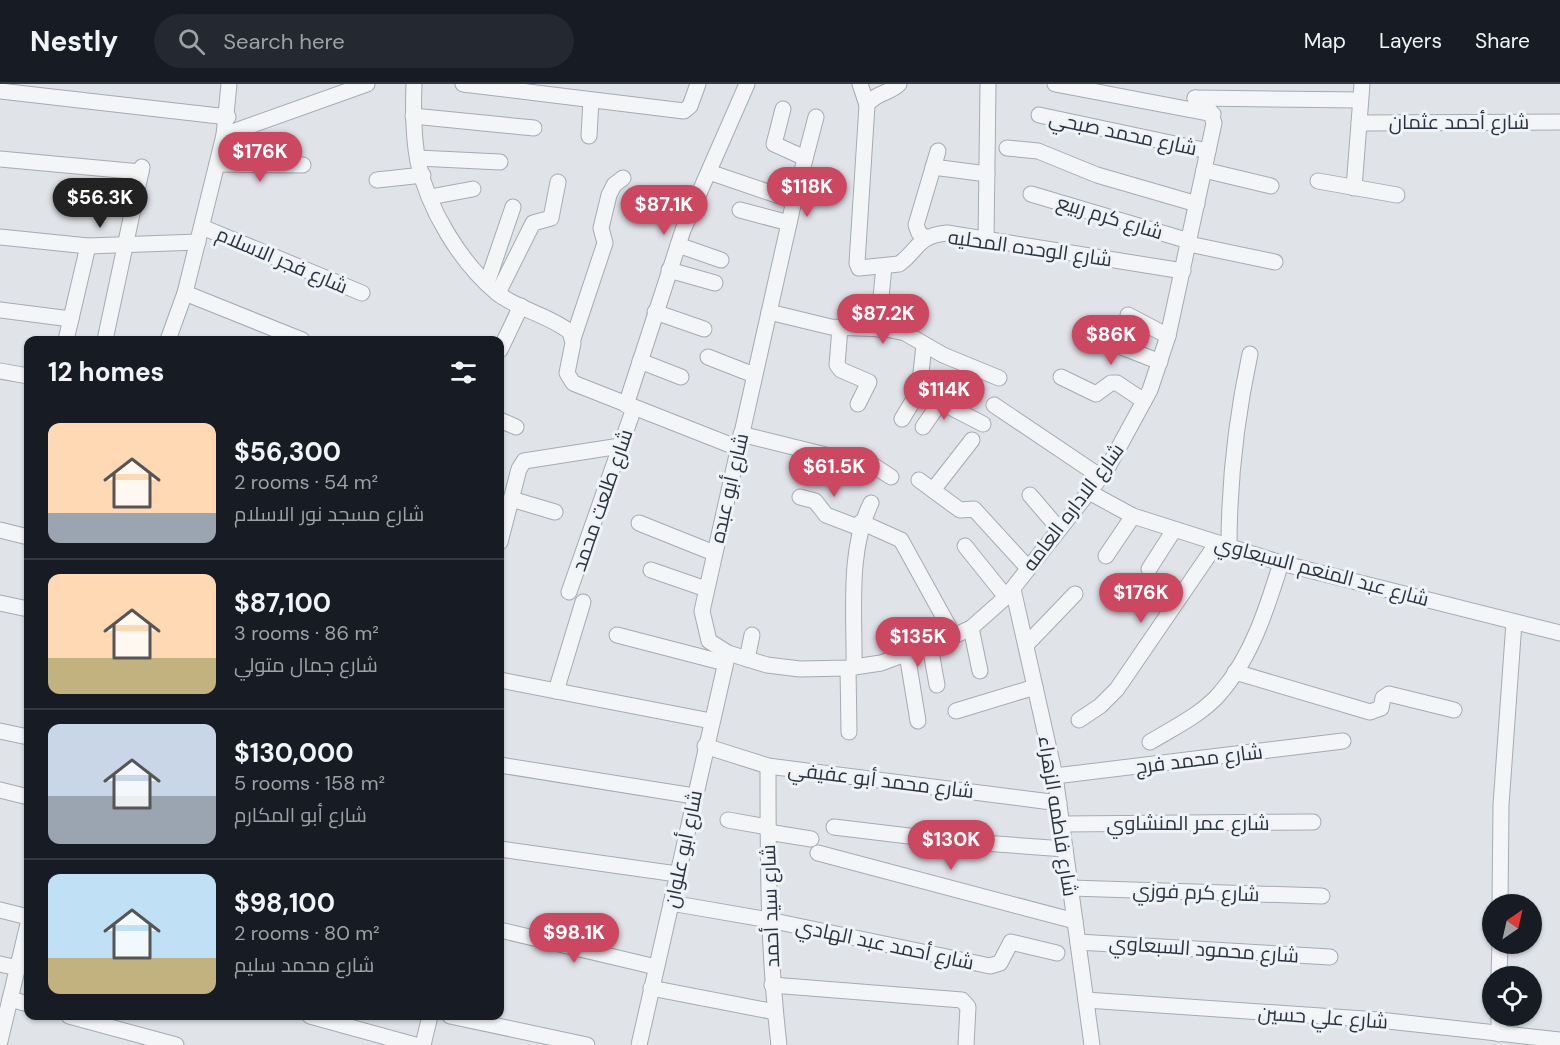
<!DOCTYPE html>
<html lang="en">
<head>
<meta charset="utf-8">
<style>
	body { margin:0; font-family:"DM Sans",Cairo,sans-serif; background:#242831; color:#f1f3f6; height:100vh; display:flex; flex-direction:column; font-size:22px; white-space:nowrap }
	* { box-sizing:border-box; margin:0 }
	p { font-size:20px; color:#9ea1a6 }
	.icon { flex:none; width:33px; height:33px; fill:none; stroke:currentColor; stroke-width:2; stroke-linecap:round; stroke-linejoin:round }
	.map { position:relative; flex:1; overflow:hidden }
	.sheet { position:absolute; left:24px; top:252px; width:480px; height:684px; display:flex; flex-direction:column; background:#171b24; border-radius:12px; box-shadow:0 2px 4px #0004 }
	.sheet>* { flex:none }
	.needle { width:39px; rotate:34deg }
	.controls { position:absolute; left:1482px; top:810px; display:grid; gap:12px }
	.controls a { display:grid; place-items:center; width:60px; height:60px; border-radius:50%; background:#171b24; box-shadow:0 2px 4px #0004; font-size:30px }
	.price { position:absolute; translate:-50% -51px; padding:0 14px; border-radius:21px; background:#cc4860; color:#fff; font-size:20px; line-height:39px; filter:drop-shadow(0 2px 3px #0008) }
	.price::after { content:''; position:absolute; left:50%; top:36px; width:18px; height:14px; margin-left:-9px; background:inherit; clip-path:polygon(0 0,100% 0,50% 100%) }
	.price.on { background:#222; color:#fff }
	ul { padding:0; list-style:none }
	li { display:flex; align-items:center; gap:18px; height:150px; padding:0 24px }
	li+li { border-top:2px solid #363941 }
	li span { display:grid; place-items:center; flex:none; width:168px; height:120px; border-radius:12px; color:#555 }
	li>.icon { margin-inline-start:auto }
	span .icon { width:72px; height:72px; fill:#fffc; stroke-width:1 }
	li b { font-size:26px }
	h2 { display:flex; justify-content:space-between; align-items:center; height:72px; padding:0 24px; font-size:26px }
	header { display:flex; align-items:center; gap:36px; box-sizing:border-box; height:84px; padding:0 30px; background:#171b24; border-bottom:2px solid #363941 }
	header strong { font-size:28px }
	nav { display:flex; gap:33px; margin-inline-start:auto; font-size:21px }
	.search { width:420px; height:54px; background:#242831; display:flex; align-items:center; gap:15px; box-sizing:border-box; padding:0 21px; border-radius:33px; color:#9ea1a6; font-size:22px }
	.map>svg:first-child { display:block }
</style>
</head>
<body>
<header>
<strong>Nestly</strong>
<div class="search"><svg class="icon" aria-label="search" viewBox="0 0 24 24"><circle cx="10" cy="10" r="6"/><path d="M15 15l6 6"/></svg>Search here</div>
<nav><a>Map</a><a>Layers</a><a>Share</a></nav>
</header>
<div class="map">
<svg width="1560" height="961" viewBox="0 0 1560 961">
	<rect width="100%" height="100%" fill="#e0e4e9"/>
	<g fill="none" stroke-linecap="round" stroke-linejoin="round">
		<defs>
			<g id="street">
				<path d="M414,0C413,25 413,52 418,78C428,125 460,178 497,209C519,226 549,231 570,248L573,259L567,289L573,299L738,364"/>
				<polyline points="463,0 684,27 690,22 698,0"/>
				<polyline points="860,0 867,21"/>
				<path d="M899,0C889,10 876,8 867,21L857,179L859,184L899,180C919,166 916,152 947,149L1183,187"/>
				<polyline points="1055,0 1213,30"/>
				<polyline points="0,7 228,33"/>
				<polyline points="1195,14 1360,16"/>
				<polyline points="783,25 774,60 805,74"/>
				<polyline points="1039,31 1208,67"/>
				<polyline points="413,32 534,44"/>
				<polyline points="816,33 794,117 702,527 709,557 728,569 767,581 800,585 848,584 881,579 954,552 971,544 1006,513 1107,385 1150,306 1168,252 1214,39 1210,27 1195,14"/>
				<polyline points="1359,39 1560,38"/>
				<polyline points="224,51 367,0"/>
				<polyline points="589,52 591,16"/>
				<polyline points="1007,64 1038,67 1097,91 1197,120"/>
				<polyline points="418,74 500,78"/>
				<polyline points="0,75 141,88"/>
				<polyline points="217,80 303,81"/>
				<polyline points="933,83 987,90"/>
				<polyline points="1204,86 1271,102"/>
				<polyline points="709,88 794,117"/>
				<polyline points="377,96 423,91"/>
				<polyline points="1318,97 1397,111"/>
				<polyline points="1354,104 1362,0"/>
				<polyline points="1031,110 1189,157"/>
				<polyline points="430,113 473,105"/>
				<polyline points="740,126 789,139"/>
				<polyline points="202,143 362,209"/>
				<polyline points="0,153 88,162 198,158"/>
				<polyline points="926,154 919,149 916,141 938,67"/>
				<polyline points="986,155 988,0"/>
				<polyline points="1189,160 1275,178"/>
				<polyline points="678,161 721,176"/>
				<polyline points="669,186 715,199"/>
				<polyline points="487,199 513,123"/>
				<polyline points="185,209 302,256"/>
				<polyline points="498,209 533,139 551,134 558,98"/>
				<polyline points="0,226 71,235"/>
				<polyline points="655,228 704,245"/>
				<polyline points="769,228 831,243 887,245 905,249 943,271 999,294"/>
				<polyline points="1128,231 1168,252"/>
				<polyline points="840,244 837,281 841,286 869,298 858,320"/>
				<polyline points="878,245 884,182"/>
				<polyline points="573,255 605,159 601,144 609,111 614,101 623,94"/>
				<polyline points="66,256 88,162"/>
				<polyline points="105,256 142,83"/>
				<polyline points="168,256 185,209 224,51 229,0"/>
				<polyline points="1109,258 1160,278"/>
				<polyline points="500,266 521,222"/>
				<polyline points="708,273 754,291"/>
				<polyline points="640,277 681,293"/>
				<polyline points="0,287 28,292"/>
				<polyline points="1061,293 1096,310 1111,299 1117,299 1144,317"/>
				<polyline points="919,307 983,340"/>
				<polyline points="626,321 683,146 747,0"/>
				<polyline points="994,321 1101,393"/>
				<polyline points="902,335 919,307 924,261"/>
				<polyline points="500,336 516,343"/>
				<polyline points="923,343 941,317"/>
				<polyline points="741,350 846,376 859,372 891,393"/>
				<polyline points="919,396 960,426 974,425 1028,484"/>
				<polyline points="933,406 972,356"/>
				<polyline points="1089,408 1133,432 1281,479 1560,549"/>
				<polyline points="1030,411 1059,445"/>
				<polyline points="800,413 815,417 826,431 860,444"/>
				<polyline points="511,415 555,428"/>
				<polyline points="861,438 901,456 954,552"/>
				<polyline points="639,439 714,469"/>
				<polyline points="0,446 28,453"/>
				<polyline points="500,458 519,385 524,377 620,362"/>
				<polyline points="965,462 1006,513"/>
				<path d="M1229,463C1229,397 1236,335 1250,270"/>
				<polyline points="1106,472 1133,432"/>
				<polyline points="1149,485 1174,446"/>
				<polyline points="651,486 706,505"/>
				<polyline points="1013,505 1055,692 1092,961"/>
				<polyline points="569,508 634,324"/>
				<polyline points="0,519 28,525"/>
				<polyline points="971,544 980,587"/>
				<polyline points="617,551 725,579"/>
				<polyline points="1026,561 1075,510"/>
				<polyline points="930,562 937,601"/>
				<polyline points="907,570 918,637"/>
				<polyline points="747,575 752,551"/>
				<path d="M854,583C855,530 847,467 871,419"/>
				<polyline points="848,584 849,648"/>
				<polyline points="1235,588 1370,628 1381,624 1383,614 1389,610 1454,626"/>
				<polyline points="500,596 711,637"/>
				<polyline points="556,607 583,518"/>
				<polyline points="956,627 1035,603"/>
				<polyline points="1079,636 1100,622 1117,605 1217,459"/>
				<polyline points="0,647 28,653"/>
				<path d="M1150,658C1173,644 1203,630 1221,608C1252,572 1267,524 1281,479"/>
				<polyline points="705,662 768,682 1059,719"/>
				<polyline points="500,681 694,712"/>
				<path d="M768,682C768,776 768,868 779,961"/>
				<polyline points="1055,692 1343,657"/>
				<polyline points="0,706 28,713"/>
				<polyline points="728,736 768,743"/>
				<polyline points="1062,740 1313,738"/>
				<polyline points="834,743 942,756 1065,765"/>
				<polyline points="768,748 811,755"/>
				<polyline points="500,765 677,790"/>
				<polyline points="818,769 1075,837"/>
				<polyline points="1071,804 1322,812"/>
				<polyline points="671,819 769,836 990,882 1000,879 1011,858 1057,869"/>
				<polyline points="1500,820 1501,721 1514,538"/>
				<polyline points="0,826 28,833"/>
				<polyline points="500,846 656,883"/>
				<polyline points="1078,858 1330,873"/>
				<polyline points="0,880 18,884"/>
				<polyline points="1499,892 1500,860"/>
				<polyline points="772,901 962,916 968,923 966,961"/>
				<polyline points="651,904 775,928"/>
				<polyline points="10,915 28,920"/>
				<polyline points="1086,916 1379,936 1560,956"/>
				<polyline points="69,932 176,961"/>
				<polyline points="310,932 415,961"/>
				<polyline points="450,932 587,961"/>
				<polyline points="1499,950 1499,932"/>
				<polyline points="0,957 28,840"/>
				<polyline points="423,961 430,932"/>
				<polyline points="639,961 728,569"/>
			</g>
		</defs>
		<!-- street casing -->
		<use href="#street" stroke="#a5abb3" stroke-width="17"/>
		<!-- street -->
		<use href="#street" stroke="#f3f5f7" stroke-width="15"/>
	</g>
	<g text-anchor="middle" stroke-width="6" stroke-linejoin="round" paint-order="stroke">
		<!-- street labels -->
		<g font-size="20" fill="#293240" stroke="#f0f3f6">
			<text x="1459" y="45">شارع أحمد عثمان</text>
			<text transform="translate(1123 49) rotate(12)" y="7">شارع محمد صبحي</text>
			<text transform="translate(1110 133) rotate(17)" y="7">شارع كرم ربيع</text>
			<text transform="translate(1030 164) rotate(8)" y="7">شارع الوحده المحليه</text>
			<text transform="translate(282 176) rotate(23)" y="7">شارع فجر الاسلام</text>
			<text transform="translate(729 404) rotate(-77)" y="7">شارع أبو عبده</text>
			<text transform="translate(602 416) rotate(-71)" y="7">شارع طلعت محمد</text>
			<text transform="translate(1073 423) rotate(-53)" y="7">شارع الاداره العامه</text>
			<text transform="translate(1322 487) rotate(15)" y="7">شارع عبد المنعم السبعاوي</text>
			<text transform="translate(1199 675) rotate(-7)" y="7">شارع محمد فرج</text>
			<text transform="translate(881 696) rotate(7)" y="7">شارع محمد أبو عفيفي</text>
			<text transform="translate(1058 732) rotate(81)" y="7">شارع فاطمه الزهراء</text>
			<text x="1188" y="746">شارع عمر المنشاوي</text>
			<text transform="translate(683 765) rotate(-78)" y="7">شارع أبو علوان</text>
			<text transform="translate(1196 808) rotate(2)" y="7">شارع كرم فوزي</text>
			<text transform="translate(770 822) rotate(-92)" y="7">شارع سيد أحمد</text>
			<text transform="translate(885 860) rotate(12)" y="7">شارع أحمد عبد الهادي</text>
			<text transform="translate(1204 865) rotate(4)" y="7">شارع محمود السبعاوي</text>
			<text transform="translate(1323 933) rotate(4)" y="7">شارع علي حسين</text>
		</g>
	</g>
</svg>
<div class="controls">
<a><svg class="needle" viewBox="-14 -14 28 28"><path d="M0-13l5 13h-10z" fill="#e53935"/><path d="M0 13l5-13h-10z" fill="#9ea1a6"/></svg></a>
<a><svg class="icon" aria-label="locate" viewBox="0 0 24 24"><circle cx="12" cy="12" r="6"/><path d="M12 2v4M12 18v4M2 12h4M18 12h4"/></svg></a>
</div>
<b class="price" style="left:260px;top:99px">$176K</b>
<b class="price" style="left:807px;top:134px">$118K</b>
<b class="price on" style="left:100px;top:145px">$56.3K</b>
<b class="price" style="left:664px;top:152px">$87.1K</b>
<b class="price" style="left:883px;top:261px">$87.2K</b>
<b class="price" style="left:1111px;top:282px">$86K</b>
<b class="price" style="left:944px;top:337px">$114K</b>
<b class="price" style="left:834px;top:414px">$61.5K</b>
<b class="price" style="left:1141px;top:540px">$176K</b>
<b class="price" style="left:918px;top:584px">$135K</b>
<b class="price" style="left:951px;top:787px">$130K</b>
<b class="price" style="left:574px;top:880px">$98.1K</b>
<section class="sheet">
<h2>12 homes<svg class="icon" aria-label="filters" viewBox="0 0 24 24"><path d="M4 7h16M4 17h16"/><circle cx="9" cy="7" r="2"/><circle cx="15" cy="17" r="2"/></svg></h2>
<ul>
<li><span style="background:linear-gradient(#ffd9b3 75%,#9aa5b1 0)"><svg class="icon" aria-label="home" viewBox="0 0 24 24"><path d="M3 11l9-7 9 7M6 9v11h12V9"/></svg></span><div><b>$56,300</b><p>2 rooms · 54 m²</p><p>شارع مسجد نور الاسلام</p></div></li>
<li><span style="background:linear-gradient(#ffd9b3 70%,#c2b280 0)"><svg class="icon" aria-label="home" viewBox="0 0 24 24"><path d="M3 11l9-7 9 7M6 9v11h12V9"/></svg></span><div><b>$87,100</b><p>3 rooms · 86 m²</p><p>شارع جمال متولي</p></div></li>
<li><span style="background:linear-gradient(#c9d6e8 60%,#9aa5b1 0)"><svg class="icon" aria-label="home" viewBox="0 0 24 24"><path d="M3 11l9-7 9 7M6 9v11h12V9"/></svg></span><div><b>$130,000</b><p>5 rooms · 158 m²</p><p>شارع أبو المكارم</p></div></li>
<li><span style="background:linear-gradient(#bfe0f5 70%,#c2b280 0)"><svg class="icon" aria-label="home" viewBox="0 0 24 24"><path d="M3 11l9-7 9 7M6 9v11h12V9"/></svg></span><div><b>$98,100</b><p>2 rooms · 80 m²</p><p>شارع محمد سليم</p></div></li>
</ul>
</section>
</div>
</body>
</html>
